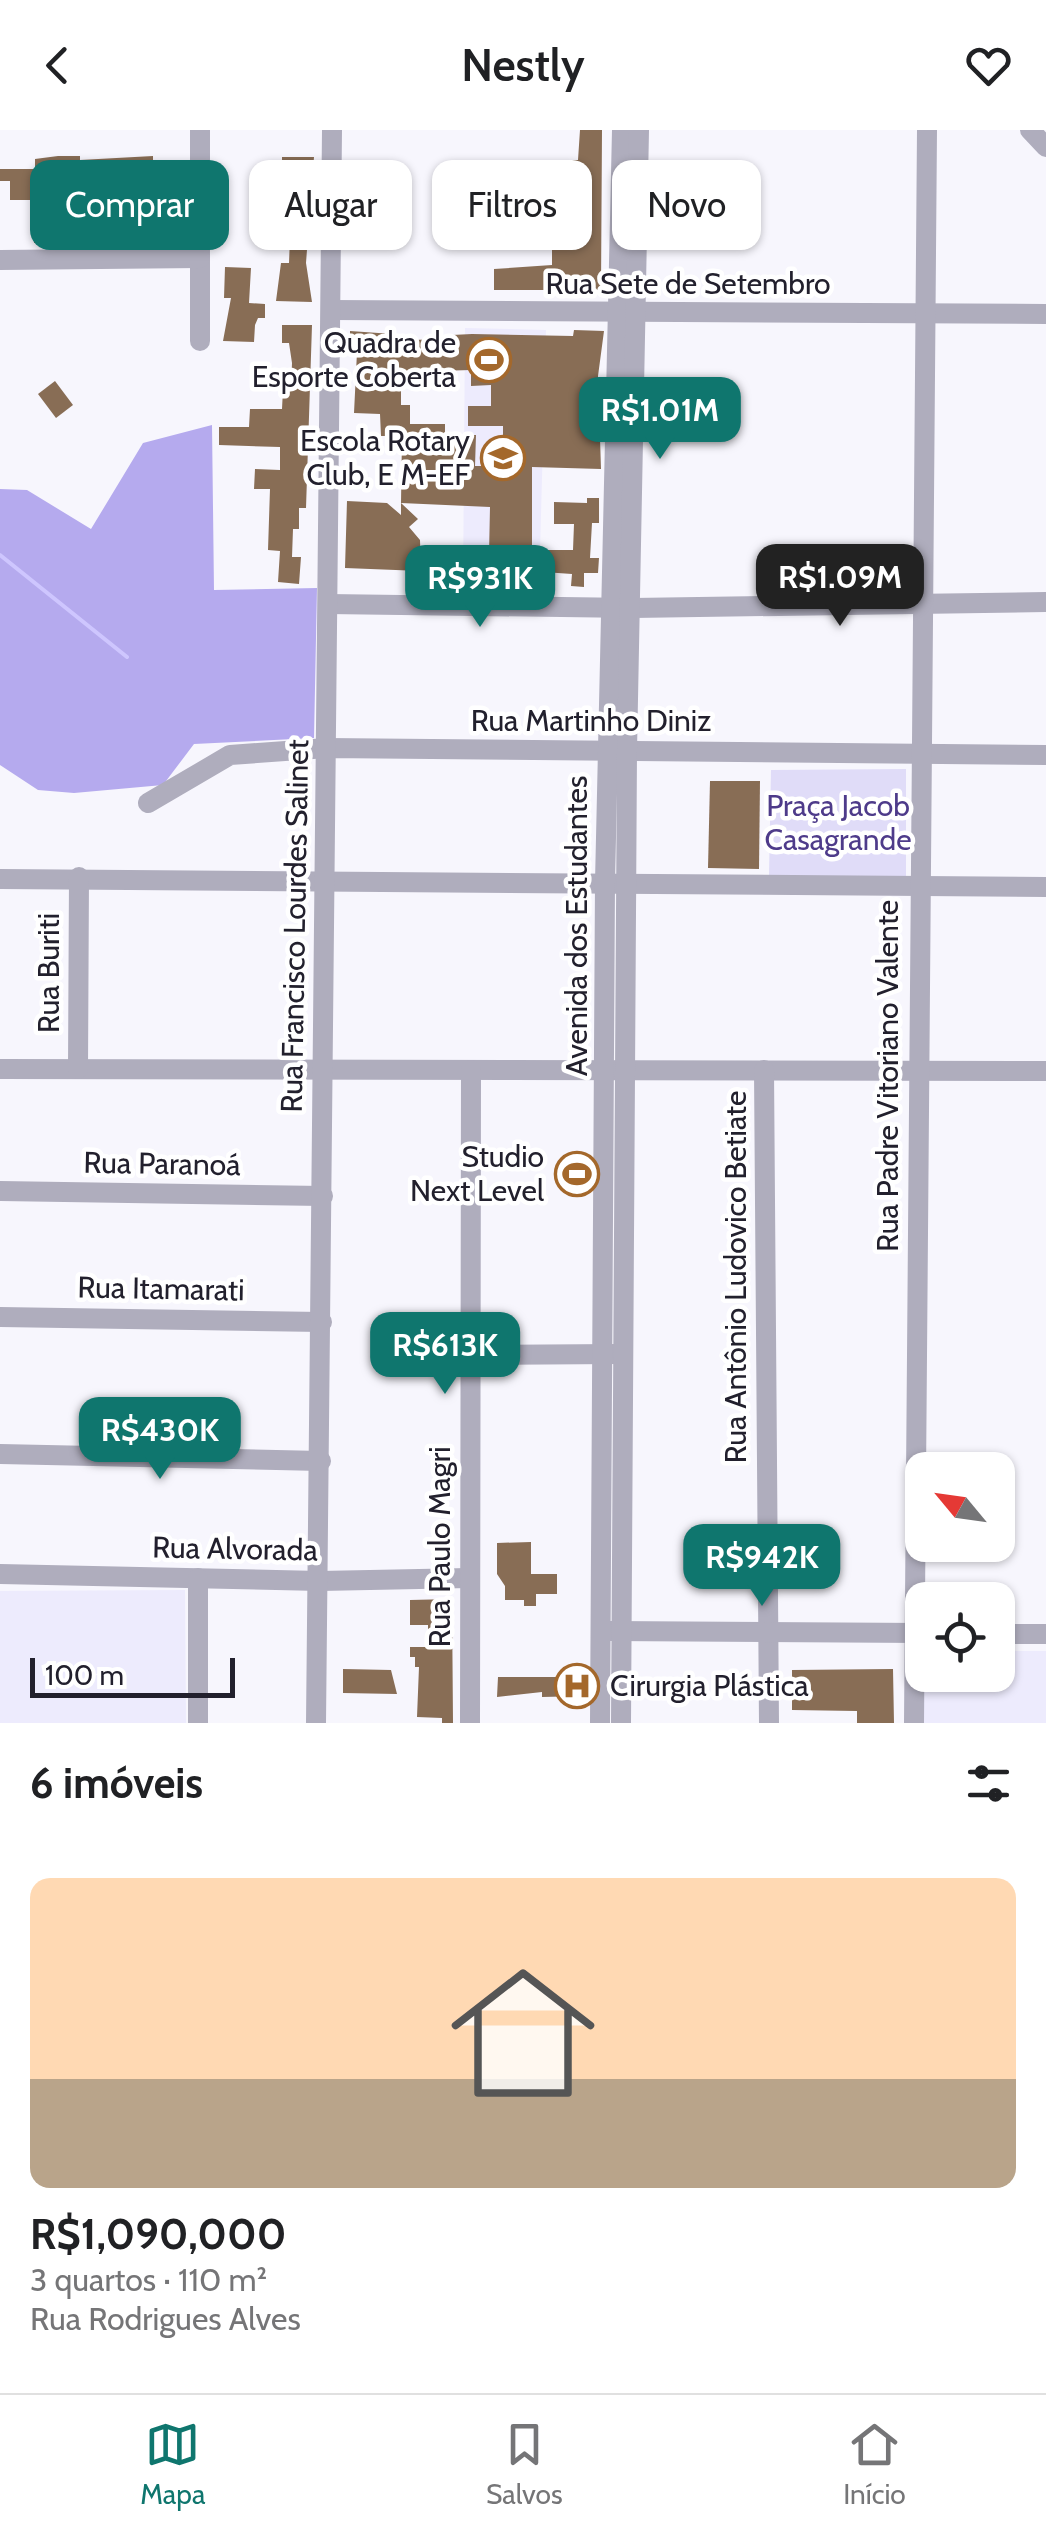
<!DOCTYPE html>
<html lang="pt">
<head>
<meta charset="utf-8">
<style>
	body { margin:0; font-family:Cabin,sans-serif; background:#f2f2f2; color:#202124; height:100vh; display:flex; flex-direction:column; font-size:38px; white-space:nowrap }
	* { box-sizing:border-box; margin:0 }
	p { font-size:32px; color:#757577 }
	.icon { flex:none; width:55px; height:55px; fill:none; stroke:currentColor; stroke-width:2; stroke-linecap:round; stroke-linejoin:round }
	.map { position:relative; height:1593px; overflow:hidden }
	.sheet { display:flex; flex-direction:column; background:#fff; flex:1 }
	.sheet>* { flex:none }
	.guide { position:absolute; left:30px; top:30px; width:988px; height:90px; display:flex; gap:20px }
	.needle { width:65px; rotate:299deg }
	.buttons { position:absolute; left:905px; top:1322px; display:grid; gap:20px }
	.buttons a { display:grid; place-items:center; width:110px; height:110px; border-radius:20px; background:#fff; box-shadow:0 2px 8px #0004; font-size:50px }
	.scale { position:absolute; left:30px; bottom:25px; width:205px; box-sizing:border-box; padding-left:10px; border:5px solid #22202d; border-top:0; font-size:28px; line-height:35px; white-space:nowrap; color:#22202d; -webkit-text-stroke:8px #fff; paint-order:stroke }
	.price { position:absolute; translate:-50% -85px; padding:0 22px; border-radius:20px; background:#0f766e; color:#fff; font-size:32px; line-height:65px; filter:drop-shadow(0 2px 5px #0008) }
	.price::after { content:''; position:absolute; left:50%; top:60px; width:30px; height:22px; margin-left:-15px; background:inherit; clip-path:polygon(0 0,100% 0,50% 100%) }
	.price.current { background:#222; color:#fff }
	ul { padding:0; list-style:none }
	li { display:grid; align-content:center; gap:20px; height:530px; padding:0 30px }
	li span { display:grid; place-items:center; height:310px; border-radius:20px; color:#555 }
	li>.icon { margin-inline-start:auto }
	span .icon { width:180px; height:180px; fill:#fffc; stroke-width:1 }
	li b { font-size:42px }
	h2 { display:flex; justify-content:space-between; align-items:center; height:120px; padding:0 30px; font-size:42px }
	.tag { padding:0 35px; border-radius:20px; background:#fff; box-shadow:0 2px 8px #0004; font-size:35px; line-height:90px }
	.tag.current { background:#0f766e; color:#fff }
	header { display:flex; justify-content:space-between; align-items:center; height:130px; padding:0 30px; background:#fff; font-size:45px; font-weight:600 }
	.tab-bar { display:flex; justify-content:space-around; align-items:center; height:140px; border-top:2px solid #e0e0e0; background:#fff; font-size:28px; color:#757577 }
	.tab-bar a { display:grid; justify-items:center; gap:5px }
	.tab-bar .current { color:#0f766e }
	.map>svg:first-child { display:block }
</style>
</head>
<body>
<header><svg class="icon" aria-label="back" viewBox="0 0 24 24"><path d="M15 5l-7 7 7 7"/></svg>Nestly<svg class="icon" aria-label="heart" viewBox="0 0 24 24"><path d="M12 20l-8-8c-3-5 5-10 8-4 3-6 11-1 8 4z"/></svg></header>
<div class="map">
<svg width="1046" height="1593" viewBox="0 0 1046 1593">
	<rect width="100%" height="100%" fill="#f7f6fd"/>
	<!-- built -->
	<g fill="#edebfd">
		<polygon points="465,198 546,200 539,458 463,457"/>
		<polygon points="185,1460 186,1593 0,1593 0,1461"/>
		<polygon points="998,1521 1046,1521 1046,1593 922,1593 923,1545 998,1545"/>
	</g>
	<!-- green -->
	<polygon fill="#e0dcf8" points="906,639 906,747 769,746 771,640"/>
	<!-- forest -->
	<polygon fill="#b5aaee" points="212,295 214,460 317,458 314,608 194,614 163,655 74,663 38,660 0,635 0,359 27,360 91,399 143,313"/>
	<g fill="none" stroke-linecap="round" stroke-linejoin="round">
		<!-- stream -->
		<polyline stroke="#cec6fe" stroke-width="4" points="0,425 127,527"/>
	</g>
	<!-- building -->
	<g fill="#886d55" fill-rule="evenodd">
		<polygon points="580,0 602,0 601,160 494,160 494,139 552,135 552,104 584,104 582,54 541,52 541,30 578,30"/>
		<polygon points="58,26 80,26 80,30 153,26 153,59 136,59 136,53 104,54 104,59 54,55 53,113 34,113 34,70 10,70 10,51 0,51 0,39 35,39 35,29"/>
		<polygon points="282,27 314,27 306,133 312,172 276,171 281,133 289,133 290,108 281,107 282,87 277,87 277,64 291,64 290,42 282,42"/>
		<polygon points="524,79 543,79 543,108 523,108"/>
		<polygon points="225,137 251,138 249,173 265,174 265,188 258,188 255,195 254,212 223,211 231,168 224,168"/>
		<polygon points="282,195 312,195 306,378 299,378 299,399 293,399 292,427 301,427 299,454 278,452 280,421 268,420 270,359 254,359 255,339 280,340 280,317 219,315 219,297 249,297 250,279 282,279 283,259 291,259 292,233 289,213 282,213"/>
		<path d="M574,200L604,201L598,246L601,339L532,337V420H573L574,394H554V372L587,373V368H599V393H592L590,428H599L598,443H584V457L571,456L572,444L515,440V425H489L490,377L401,373L402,306H381L380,284L354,283L357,222H350V201L407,205V210L452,209V205L472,204L573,206ZM471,240V256L491,255V276H468V296H503V336H475L476,305H445V294H410V275H401V256H437V241Z"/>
		<polygon points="55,251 73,275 56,288 38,264"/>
		<polygon points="347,371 387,373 401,385 401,373 418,389 409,397 420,410 421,441 345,438"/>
		<polygon points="710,651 760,651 759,739 708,738"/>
		<polygon points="531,1412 531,1444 557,1444 557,1464 536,1464 536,1476 524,1476 524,1470 505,1470 505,1456 497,1444 497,1413"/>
		<polygon points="452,1469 453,1593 442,1593 442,1588 417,1587 419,1537 415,1537 415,1527 410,1527 410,1517 428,1517 428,1495 410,1495 410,1470"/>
		<polygon points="343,1539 391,1540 397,1564 343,1563"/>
		<polygon points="893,1539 894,1593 857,1593 857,1581 792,1580 792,1540"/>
		<polygon points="498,1547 585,1547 585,1566 542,1567 542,1562 497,1567"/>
	</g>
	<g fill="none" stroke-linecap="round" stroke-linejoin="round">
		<!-- minor -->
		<g stroke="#afadbd" stroke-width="20">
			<polyline points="200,0 200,211"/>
			<polyline points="1030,0 1046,17"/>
			<polyline points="0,130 200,128"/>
			<polyline points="331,180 1046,184"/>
			<polyline points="328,474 633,478 1046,472"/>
			<polyline points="148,673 230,625 327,618 1046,625"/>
			<polyline points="0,749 1046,757"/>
			<polyline points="0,939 1046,941"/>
			<polyline points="78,939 79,747"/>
			<polyline points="764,940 769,1593"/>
			<polyline points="0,1061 323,1066"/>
			<polyline points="0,1187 322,1192"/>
			<polyline points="470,1225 618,1224"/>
			<polyline points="0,1324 321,1331"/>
			<polyline points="0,1444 320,1451 469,1448"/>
			<polyline points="198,1448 198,1593"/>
			<polyline points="610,1501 922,1503"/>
			<polyline points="998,1504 1046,1504"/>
			<polyline points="316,1593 332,0"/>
			<polyline points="470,1593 471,940"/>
			<polyline points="600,1593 605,752 622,0"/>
			<polyline points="621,1593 627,621 639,0"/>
			<polyline points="914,1593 927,0"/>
		</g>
	</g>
	<!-- icons -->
	<defs>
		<symbol id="stadium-ring" viewBox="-11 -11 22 22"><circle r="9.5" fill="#fff" stroke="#a4682b" stroke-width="1.5"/><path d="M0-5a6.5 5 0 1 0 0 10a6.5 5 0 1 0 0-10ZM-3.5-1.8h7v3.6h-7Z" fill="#a4682b"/></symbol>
		<symbol id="school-ring" viewBox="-11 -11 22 22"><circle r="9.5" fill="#fff" stroke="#a4682b" stroke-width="1.5"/><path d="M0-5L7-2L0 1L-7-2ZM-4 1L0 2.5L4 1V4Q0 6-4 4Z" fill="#a4682b"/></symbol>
		<symbol id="hospital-ring" viewBox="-11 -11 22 22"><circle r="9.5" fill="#fff" stroke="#a4682b" stroke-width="1.5"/><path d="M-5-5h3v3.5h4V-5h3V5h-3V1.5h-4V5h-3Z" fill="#a4682b"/></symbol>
	</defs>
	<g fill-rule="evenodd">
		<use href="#stadium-ring" x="464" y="205" width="50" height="50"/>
		<use href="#school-ring" x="478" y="303" width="50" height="50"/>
		<use href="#stadium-ring" x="552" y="1019" width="50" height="50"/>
		<use href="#hospital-ring" x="552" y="1531" width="50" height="50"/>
	</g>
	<g text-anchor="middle" stroke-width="9" stroke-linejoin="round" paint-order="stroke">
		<!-- street labels -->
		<g font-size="30" fill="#22202d" stroke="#fff">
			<text x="688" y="164">Rua Sete de Setembro</text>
			<text x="591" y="601">Rua Martinho Diniz</text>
			<text transform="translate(295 796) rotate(-89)" y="10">Rua Francisco Lourdes Salinet</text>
			<text transform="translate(577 796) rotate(-90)" y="10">Avenida dos Estudantes</text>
			<text transform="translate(49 843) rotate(-90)" y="10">Rua Buriti</text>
			<text transform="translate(888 946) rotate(-90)" y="10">Rua Padre Vitoriano Valente</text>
			<text transform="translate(162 1034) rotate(1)" y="10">Rua Paranoá</text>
			<text transform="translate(736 1147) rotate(-90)" y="10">Rua Antônio Ludovico Betiate</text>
			<text transform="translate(161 1159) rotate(1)" y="10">Rua Itamarati</text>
			<text transform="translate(440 1417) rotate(-90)" y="10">Rua Paulo Magri</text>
			<text transform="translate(235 1419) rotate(1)" y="10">Rua Alvorada</text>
		</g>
		<!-- poi labels -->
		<g font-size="30" fill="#22202d" stroke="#fff" text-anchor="end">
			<text x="456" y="223">Quadra de<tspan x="456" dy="34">Esporte Coberta</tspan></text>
			<text x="470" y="321">Escola Rotary<tspan x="470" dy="34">Club, E M-EF</tspan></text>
			<text x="544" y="1037">Studio<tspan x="544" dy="34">Next Level</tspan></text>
			<text x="610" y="1566" text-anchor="start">Cirurgia Plástica</text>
		</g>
		<!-- park labels -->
		<g font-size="30" fill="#4e3b8a" stroke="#fff">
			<text x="838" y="686">Praça Jacob<tspan x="838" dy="34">Casagrande</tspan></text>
		</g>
	</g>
</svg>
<div class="buttons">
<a><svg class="needle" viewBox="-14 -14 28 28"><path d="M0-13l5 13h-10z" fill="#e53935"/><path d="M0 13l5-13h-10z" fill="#757577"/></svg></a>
<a><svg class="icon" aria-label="locate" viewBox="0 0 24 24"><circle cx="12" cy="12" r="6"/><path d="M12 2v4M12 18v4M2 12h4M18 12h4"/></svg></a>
</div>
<div class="scale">100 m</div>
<b class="price" style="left:660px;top:332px">R$1.01M</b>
<b class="price current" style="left:840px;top:499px">R$1.09M</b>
<b class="price" style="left:480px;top:500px">R$931K</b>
<b class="price" style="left:445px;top:1267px">R$613K</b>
<b class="price" style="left:160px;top:1352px">R$430K</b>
<b class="price" style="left:762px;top:1479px">R$942K</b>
<div class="guide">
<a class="tag current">Comprar</a>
<a class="tag">Alugar</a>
<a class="tag">Filtros</a>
<a class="tag">Novo</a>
</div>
</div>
<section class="sheet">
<h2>6 imóveis<svg class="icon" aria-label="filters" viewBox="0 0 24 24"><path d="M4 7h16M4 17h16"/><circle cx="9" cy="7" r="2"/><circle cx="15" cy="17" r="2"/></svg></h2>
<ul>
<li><span style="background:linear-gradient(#ffd9b3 65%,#b9a48a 0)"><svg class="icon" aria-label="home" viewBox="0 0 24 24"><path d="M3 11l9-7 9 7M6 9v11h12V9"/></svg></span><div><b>R$1,090,000</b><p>3 quartos · 110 m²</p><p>Rua Rodrigues Alves</p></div></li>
</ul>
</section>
<nav class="tab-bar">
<a class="current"><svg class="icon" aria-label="map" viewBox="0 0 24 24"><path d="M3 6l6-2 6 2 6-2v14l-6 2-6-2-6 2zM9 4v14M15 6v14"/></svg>Mapa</a>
<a><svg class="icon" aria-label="saved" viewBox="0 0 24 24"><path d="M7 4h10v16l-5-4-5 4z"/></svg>Salvos</a>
<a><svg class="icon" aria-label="home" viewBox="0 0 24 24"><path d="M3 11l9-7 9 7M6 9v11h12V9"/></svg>Início</a>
</nav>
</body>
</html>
